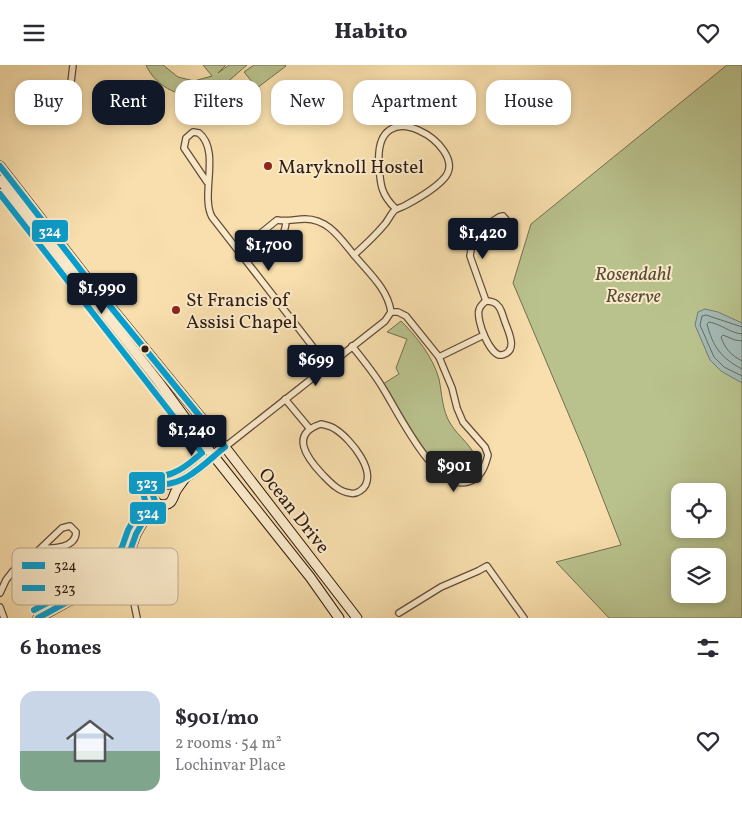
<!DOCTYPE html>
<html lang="en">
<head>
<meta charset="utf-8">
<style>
	body { margin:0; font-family:Vollkorn,serif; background:#f7f7f7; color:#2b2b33; height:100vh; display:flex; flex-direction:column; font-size:19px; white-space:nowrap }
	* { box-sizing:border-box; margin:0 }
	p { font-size:16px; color:#7c7c81 }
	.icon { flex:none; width:28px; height:28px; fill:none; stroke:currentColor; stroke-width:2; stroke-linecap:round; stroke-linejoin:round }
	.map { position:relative; height:553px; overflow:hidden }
	.sheet { display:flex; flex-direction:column; background:#fff; flex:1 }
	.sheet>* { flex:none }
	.guide { position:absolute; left:15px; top:15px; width:712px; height:45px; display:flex; gap:10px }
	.buttons { position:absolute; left:671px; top:418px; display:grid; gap:10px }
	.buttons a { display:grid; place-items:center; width:55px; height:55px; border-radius:10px; background:#fff; box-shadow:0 2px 8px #0003; font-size:25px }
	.price { position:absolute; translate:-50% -42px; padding:0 11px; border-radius:5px; background:#111827; color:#fff; font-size:16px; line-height:32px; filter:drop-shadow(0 1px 2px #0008) }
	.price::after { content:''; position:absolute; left:50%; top:30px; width:15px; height:11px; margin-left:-8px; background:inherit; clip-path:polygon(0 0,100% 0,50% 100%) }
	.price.selected { background:#222; color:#fff }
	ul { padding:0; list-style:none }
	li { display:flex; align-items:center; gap:15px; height:125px; padding:0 20px }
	li span { display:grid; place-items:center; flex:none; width:140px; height:100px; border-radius:15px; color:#555 }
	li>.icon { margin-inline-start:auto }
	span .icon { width:60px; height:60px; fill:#fffc; stroke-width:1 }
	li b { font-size:21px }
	h2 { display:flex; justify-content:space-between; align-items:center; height:60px; padding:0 20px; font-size:21px }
	.chip { padding:0 18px; border-radius:15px; background:#fff; box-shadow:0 2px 8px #0003; font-size:18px; line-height:45px }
	.chip.selected { background:#111827; color:#fff }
	header { display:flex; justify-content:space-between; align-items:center; height:65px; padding:0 20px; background:#fff; font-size:22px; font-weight:800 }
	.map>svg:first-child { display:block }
</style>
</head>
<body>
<header><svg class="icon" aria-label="menu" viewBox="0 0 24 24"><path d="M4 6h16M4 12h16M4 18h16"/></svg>Habito<svg class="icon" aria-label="heart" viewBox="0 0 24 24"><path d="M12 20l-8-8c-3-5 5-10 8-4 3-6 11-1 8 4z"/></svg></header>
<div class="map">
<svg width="742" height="553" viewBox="0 0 742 553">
	<rect width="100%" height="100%" fill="#f8dfad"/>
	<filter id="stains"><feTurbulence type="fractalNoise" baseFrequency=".004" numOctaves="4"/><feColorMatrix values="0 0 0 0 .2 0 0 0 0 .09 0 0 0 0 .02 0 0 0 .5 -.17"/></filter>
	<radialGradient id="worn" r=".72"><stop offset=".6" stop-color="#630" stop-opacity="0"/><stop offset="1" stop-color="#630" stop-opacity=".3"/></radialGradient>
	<!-- green -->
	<g fill="#b9c28d" stroke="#746e50" fill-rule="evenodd">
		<path d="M146,0H163L178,12L194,16L212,11L203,0H226L218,8L229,0H247C235,10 223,23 208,28C184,36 156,23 146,0Z"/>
		<polygon points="254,0 285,0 286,1 257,23 244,7"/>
		<path d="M727,0H742V553H609L556,497L621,480L585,388L513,218L531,159ZM680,426H718V464H680ZM680,491H718V529H680Z"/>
		<path d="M401,256C417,272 433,292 439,314C442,328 442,345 450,358C459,373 474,381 478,399C471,411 467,415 453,416L431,398L396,343L383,319L399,309L396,303L407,274L387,267Z"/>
	</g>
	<!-- water -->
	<polygon fill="#a3bab5" stroke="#757a74" points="705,244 718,247 742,258 742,318 721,306 710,295 695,260 698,247"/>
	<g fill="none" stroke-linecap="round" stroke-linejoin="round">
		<!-- shore -->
		<g stroke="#6a6a64" stroke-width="1">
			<polyline points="742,262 706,250 702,251 700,260 714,292 724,302 742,311"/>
			<path d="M742,269C730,268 721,259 709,257L707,259C713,282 721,293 742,304"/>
			<path d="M742,276L735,275L723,270L721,272C725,284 731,290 742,296"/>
		</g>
		<defs>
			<g id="street">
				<polyline points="70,26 73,0"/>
				<path d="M207,117L184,83L186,73L193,67L199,68C221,86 200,130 212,152L327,300"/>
				<path d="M286,157C285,168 279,182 266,180L260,176L261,168L277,155C287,157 295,154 305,154C328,154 340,173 354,190"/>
				<path d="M486,236C491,236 496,237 499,242C502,246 503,252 505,257C508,266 519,286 502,290C490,292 476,255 479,245C480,241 482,239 486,236Z"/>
				<polyline points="486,236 470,191 472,179 485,161 499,152 503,151 509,158"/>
				<polyline points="391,247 398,247 406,251 439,292 484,270"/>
				<path d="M352,281C363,295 375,309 384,325C398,347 436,427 468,417C481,413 485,402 488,390L485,382L463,357L457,343L452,323L439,292"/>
				<polyline points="285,334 310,364"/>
				<path d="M321,359C326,360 331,361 335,364C350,373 382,411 360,426C357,428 353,429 350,428C338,427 329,416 322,409C307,393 289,369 321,359Z"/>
				<path d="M225,382L385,256L391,247C388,224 368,207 354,190C365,180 375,171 384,160C388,156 391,148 395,145C398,143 403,142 406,140C419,133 437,123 446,111C467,81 374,23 379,99C380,119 381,130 396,144"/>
				<polyline points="114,506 134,538 137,553"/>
				<path d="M0,528L6,515L13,506L41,483L62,463L70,461L76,467C76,483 53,484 41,483"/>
				<polyline points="0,542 4,553"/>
				<polyline points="399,548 441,522 478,506 487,501 524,553"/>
			</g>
			<g id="secondary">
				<polyline points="0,101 87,213 225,382 357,553"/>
				<polyline points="0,115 158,316 205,380 310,512 339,553"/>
				<path d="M161,440C152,437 148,425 158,420C163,417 166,420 170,419C174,419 181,415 184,413C196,407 207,395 218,387"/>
				<path d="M148,455L161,440C171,440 172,436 175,428C177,423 182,418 185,413"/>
				<polyline points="38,553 80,530 114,506 130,486 136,469 155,436"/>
			</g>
		</defs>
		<!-- street casing -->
		<use href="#street" stroke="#624b39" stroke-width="8"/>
		<!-- secondary casing -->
		<use href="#secondary" stroke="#301a12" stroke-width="11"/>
		<!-- street -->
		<use href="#street" stroke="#faeaca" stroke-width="5.5"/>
		<!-- secondary -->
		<use href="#secondary" stroke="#faeaca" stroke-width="9"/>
		<defs>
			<path id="bus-1" d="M0,101L87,213L225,382C206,397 184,422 159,419L152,428L155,436L136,469L130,486L114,506L80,530L38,553"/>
			<path id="bus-2" d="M0,129L202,388C193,395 185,403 175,407C162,414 136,411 145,435L128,465L122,482L108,500L75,523L34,545"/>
		</defs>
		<!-- bus-1 casing -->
		<use href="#bus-1" stroke="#faeaca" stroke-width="10"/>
		<!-- bus-2 casing -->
		<use href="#bus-2" stroke="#faeaca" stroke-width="10"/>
		<!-- bus-1 -->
		<use href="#bus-1" stroke="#079ece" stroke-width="6"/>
		<!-- bus-2 -->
		<use href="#bus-2" stroke="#079ece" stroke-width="6"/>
	</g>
	<!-- markers -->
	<g fill="#8f2418" stroke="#faeaca" stroke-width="2">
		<circle cx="268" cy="101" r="5"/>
		<circle cx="176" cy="245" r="5"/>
	</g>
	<circle fill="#301a12" stroke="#faeaca" stroke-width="2" cx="145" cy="284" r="4.5"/>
	<g text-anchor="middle" stroke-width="4" stroke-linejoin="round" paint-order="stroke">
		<!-- poi labels -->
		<g font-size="19" fill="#301a12" stroke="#faeaca" text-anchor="start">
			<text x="278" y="108">Maryknoll Hostel</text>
			<text x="186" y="241">St Francis of<tspan x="186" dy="22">Assisi Chapel</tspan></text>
		</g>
		<!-- park labels -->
		<g font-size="19" font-style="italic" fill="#594c37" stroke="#faeaca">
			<text x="633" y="215">Rosendahl<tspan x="633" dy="22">Reserve</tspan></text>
		</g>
		<!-- street labels -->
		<g font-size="19" fill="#301a12" stroke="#faeaca">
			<text transform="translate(295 445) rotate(52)" y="7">Ocean Drive</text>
		</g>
	</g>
	<!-- legend -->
	<rect x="12" y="483" width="166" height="57" rx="8" fill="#faeaca" stroke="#bdac93" stroke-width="1"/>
	<rect x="22" y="497" width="23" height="7" fill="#079ece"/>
	<rect x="22" y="520" width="23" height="6" fill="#079ece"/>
	<g font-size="14" fill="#301a12">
		<text x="54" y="505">324</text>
		<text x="54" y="528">323</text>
	</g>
	<g stroke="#faeaca" stroke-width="2">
		<rect x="31" y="154" width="38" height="24" rx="5" fill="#079ece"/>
		<rect x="128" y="406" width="38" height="24" rx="5" fill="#079ece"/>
		<rect x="129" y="436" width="38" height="24" rx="5" fill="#079ece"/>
	</g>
	<g font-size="14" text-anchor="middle" font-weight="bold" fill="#fff">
		<text x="50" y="171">324</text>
		<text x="147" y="423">323</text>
		<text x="148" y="453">324</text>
	</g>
	<rect width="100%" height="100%" filter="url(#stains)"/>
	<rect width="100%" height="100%" fill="url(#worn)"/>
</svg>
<div class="buttons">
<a><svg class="icon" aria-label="locate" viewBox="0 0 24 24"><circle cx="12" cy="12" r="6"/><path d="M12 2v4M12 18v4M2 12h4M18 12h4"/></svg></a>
<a><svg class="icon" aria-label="layers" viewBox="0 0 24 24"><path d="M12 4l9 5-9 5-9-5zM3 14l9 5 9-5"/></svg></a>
</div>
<b class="price" style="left:483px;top:195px">$1,420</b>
<b class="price" style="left:269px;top:207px">$1,700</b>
<b class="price" style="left:102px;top:250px">$1,990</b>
<b class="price" style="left:316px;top:322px">$699</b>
<b class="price" style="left:192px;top:392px">$1,240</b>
<b class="price selected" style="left:454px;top:428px">$901</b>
<div class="guide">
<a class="chip">Buy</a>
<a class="chip selected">Rent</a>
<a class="chip">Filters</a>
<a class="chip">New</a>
<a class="chip">Apartment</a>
<a class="chip">House</a>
</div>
</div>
<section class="sheet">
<h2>6 homes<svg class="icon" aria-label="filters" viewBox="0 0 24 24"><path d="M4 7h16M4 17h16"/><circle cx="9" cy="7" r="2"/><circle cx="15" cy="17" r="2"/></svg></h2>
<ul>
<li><span style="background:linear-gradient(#c9d6e8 60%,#7fa58c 0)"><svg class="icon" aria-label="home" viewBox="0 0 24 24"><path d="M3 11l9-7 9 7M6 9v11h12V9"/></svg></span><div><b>$901/mo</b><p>2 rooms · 54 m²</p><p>Lochinvar Place</p></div><svg class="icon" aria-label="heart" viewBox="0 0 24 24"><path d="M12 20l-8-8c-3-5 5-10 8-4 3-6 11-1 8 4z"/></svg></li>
</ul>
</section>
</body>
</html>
